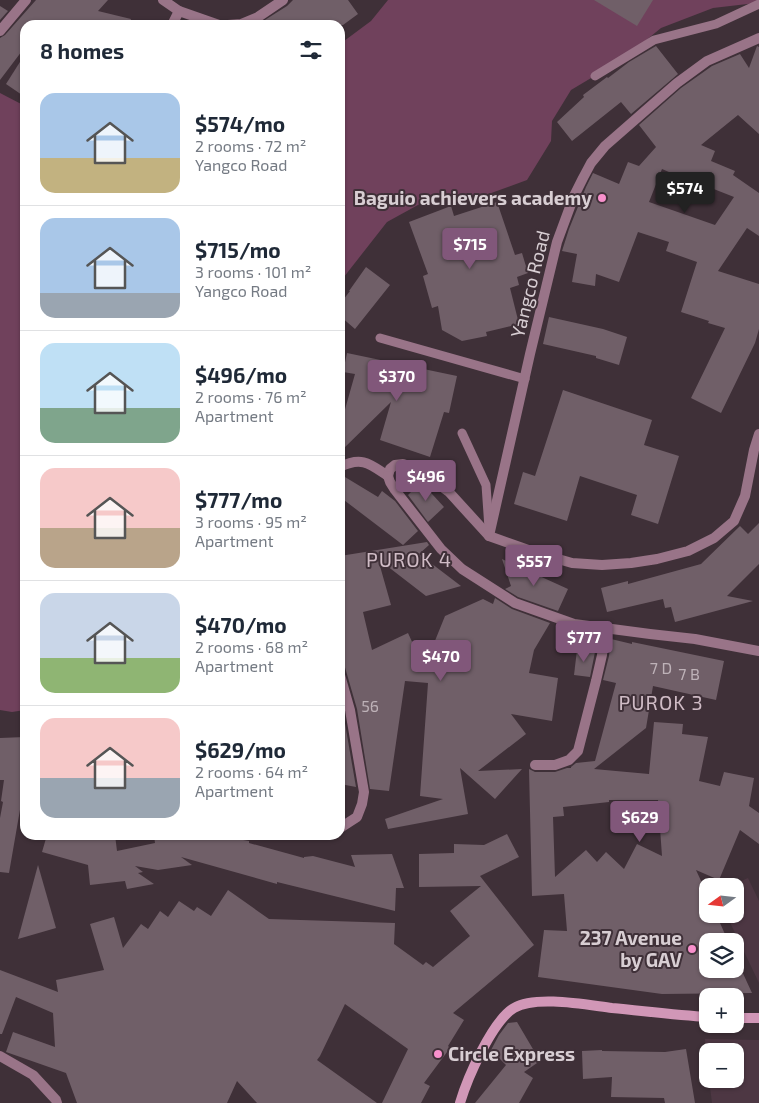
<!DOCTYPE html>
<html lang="en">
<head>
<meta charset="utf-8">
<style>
	body { margin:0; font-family:"Exo 2",sans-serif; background:#f6f6f7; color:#1f2937; height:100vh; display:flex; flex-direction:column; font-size:19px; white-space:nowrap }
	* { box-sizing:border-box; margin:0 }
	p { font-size:16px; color:#747a83 }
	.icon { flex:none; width:28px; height:28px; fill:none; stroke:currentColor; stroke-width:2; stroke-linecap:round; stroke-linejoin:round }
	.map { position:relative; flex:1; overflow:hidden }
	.side { position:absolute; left:20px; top:20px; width:325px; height:820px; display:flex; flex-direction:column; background:#fff; border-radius:15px; box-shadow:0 1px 4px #0004 }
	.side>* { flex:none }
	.needle { width:32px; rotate:255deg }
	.fabs { position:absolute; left:699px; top:878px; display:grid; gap:10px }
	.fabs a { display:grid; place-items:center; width:45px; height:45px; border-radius:10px; background:#fff; box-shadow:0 1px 4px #0004; font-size:25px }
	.price { position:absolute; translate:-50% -42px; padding:0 11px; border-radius:5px; background:#81577a; color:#fff; font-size:16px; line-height:32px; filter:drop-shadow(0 1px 2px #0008) }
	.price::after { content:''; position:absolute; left:50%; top:30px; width:15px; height:11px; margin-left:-8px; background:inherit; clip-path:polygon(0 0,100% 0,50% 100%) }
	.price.selected { background:#222; color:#fff }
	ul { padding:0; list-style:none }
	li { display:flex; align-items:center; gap:15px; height:125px; padding:0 20px }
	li+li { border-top:1px solid #e0e1e3 }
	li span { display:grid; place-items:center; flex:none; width:140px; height:100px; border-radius:15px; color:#555 }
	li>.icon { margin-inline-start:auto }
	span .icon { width:60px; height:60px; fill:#fffc; stroke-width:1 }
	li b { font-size:21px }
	h2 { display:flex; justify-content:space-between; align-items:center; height:60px; padding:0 20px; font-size:21px }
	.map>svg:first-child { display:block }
</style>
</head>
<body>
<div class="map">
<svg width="759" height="1103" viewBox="0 0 759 1103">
	<rect width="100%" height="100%" fill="#3f3038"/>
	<!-- built -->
	<g fill="#4d3743">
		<polygon points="748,878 759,901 759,983 726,914 735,914 735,886 730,886"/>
		<polygon points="705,1039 759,1040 759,1103 712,1103 709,1079 735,1079 735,1051 708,1051 707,1061"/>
	</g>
	<!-- green -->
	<g fill="#70415c">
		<polygon points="388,0 759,0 756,3 713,8 661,28 623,59 571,90 552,121 551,141 527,180 483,196 458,196 427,200 387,222 340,282 340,44 371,21"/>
		<polygon points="0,93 25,106 25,710 12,712 0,710"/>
	</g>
	<!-- building -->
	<g fill="#705f68" fill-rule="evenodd">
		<polygon points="36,0 108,0 98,11 131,19 130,25 25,25 25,47 0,80 0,38 5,35"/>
		<polygon points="293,0 348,0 358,14 343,25 257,25 287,6"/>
		<polygon points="594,0 653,0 637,26"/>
		<polygon points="0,6 8,11 0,20"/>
		<polygon points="656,46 678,74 631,114 621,102 572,141 557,122 584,97 583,95 607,77 608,78 629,62"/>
		<path d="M757,46L759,47V134L738,115L701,145L715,151L711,161L735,171L733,175L759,193V236L747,228L718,271L759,284V329L755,343L721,413L691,398L725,328L708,323L709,321L681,312L697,262L666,251L669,242L638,232L619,282L596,274L595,286L572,282L577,254L562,251L569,229L586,187L593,173L619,184L628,162L639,166L656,147L639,125L681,88L712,66L740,54L749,68ZM662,169L701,186V184L734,197L715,225L649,202Z"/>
		<polygon points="25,54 25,97 6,84"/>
		<polygon points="497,202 515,255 522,253 528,273 517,277 519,285 510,288 519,324 486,332 487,336 462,341 442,330 438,306 432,308 423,276 428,274 409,222 451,206 454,216"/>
		<polygon points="366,267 390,285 355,329 340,316 340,304 350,291 349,291"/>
		<polygon points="549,317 603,329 627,337 619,365 596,358 596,356 543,344"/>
		<polygon points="347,353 457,376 449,413 444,412 430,457 380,440 391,402 340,452 340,427 355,374 343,372"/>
		<polygon points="563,390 652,420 644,445 679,456 658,524 631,515 637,495 580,476 567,521 514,504 523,472 535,476"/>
		<polygon points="340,474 378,497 382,491 395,501 418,531 403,545 340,497"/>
		<polygon points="421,482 444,507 428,522 408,495"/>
		<polygon points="759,523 759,564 727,596 753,601 675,622 671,607 665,608 663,599 607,612 601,588 628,581 628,584 701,564 740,526 748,534"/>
		<polygon points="427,542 429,545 419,554 461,586 426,596 378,559 391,605 363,612 372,650 408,633 424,668 445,616 483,599 493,604 495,598 512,609 550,623 534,650 529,673 558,678 552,721 511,714 526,734 478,771 522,769 495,799 460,768 468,814 388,829 385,819 443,799 420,796 428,683 405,681 389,791 370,789 357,709 340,650 340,556"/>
		<polygon points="502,559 568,589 558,611 518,597 505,589 511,586"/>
		<path d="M611,639L632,644V642L724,661L716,700L653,686L646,728L594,769L649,774L654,722L683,724L682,734L708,737L699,781L720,786L724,772L754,778L749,806L759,813V844L740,830L719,880L696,870L708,896V914H716L728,941H708V969H735V956L752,993L662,994L538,977L544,930L567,931L564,894L532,896L529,769L535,772H555L567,768H571V767L576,763L595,761L616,683L603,680L609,656ZM609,800H658L662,856L637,844L624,869L606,852L597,862L586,850L555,877L553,817L564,816L563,807L609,802Z"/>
		<polygon points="577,650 595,652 590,677 574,675"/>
		<polygon points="340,702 343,712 356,787 340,784"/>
		<polygon points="25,737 25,786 22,805 21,804 9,873 0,872 0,818 3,802 1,801 4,780 0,780 0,738"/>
		<polygon points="507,834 519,857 480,876 534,945 453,1013 464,1020 448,1046 450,1048 424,1083 430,1086 421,1103 382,1103 408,1049 345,1004 320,1056 317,1060 377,1103 257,1103 237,1081 227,1103 77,1103 66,1073 6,1052 13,1032 55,1047 53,1013 16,997 2,1034 0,1034 0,970 58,992 56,980 104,970 90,924 114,917 123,948 141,924 148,929 160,911 168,917 179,901 194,911 197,907 211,916 228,890 269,919 395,923 394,944 423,965 426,962 433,967 470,936 450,911 481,886 419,887 419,854 454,853 454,844 484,845"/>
		<polygon points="47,835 78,835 76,840 115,835 117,851 155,843 154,835 214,835 249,841 249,843 304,858 304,857 313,856 355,867 351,855 392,854 404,888 396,888 395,911 277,882 277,884 181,857 192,865 158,870 135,866 143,872 138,873 154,884 127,889 125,881 90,885 88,865 42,852"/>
		<polygon points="38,865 56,928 18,939"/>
		<polygon points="517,1022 540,1061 524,1072 533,1078 519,1103 475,1103 506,1065 491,1050 499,1035 508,1023"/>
		<polygon points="686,1049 695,1103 665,1103 664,1098 611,1097 612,1077 583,1079 582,1051 602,1050 602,1051 665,1052"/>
	</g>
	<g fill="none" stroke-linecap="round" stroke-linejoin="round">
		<!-- service -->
		<g stroke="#997488" stroke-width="9">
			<polyline points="595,76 654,40 716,24 759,4"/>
			<polyline points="380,338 525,379"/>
			<polyline points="462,433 486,485 489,528"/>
		</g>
		<!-- minor -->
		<g stroke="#997488" stroke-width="10">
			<polyline points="163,0 179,11 219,25"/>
			<polyline points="172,25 179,11"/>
			<polyline points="228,25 241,24 258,17 283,0"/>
			<polyline points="0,31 26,0"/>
			<path d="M340,467C362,456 370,464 388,476"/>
			<polyline points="388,476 390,469 395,465 403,464 418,469 449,492 489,536 534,552 572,563 602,565 631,563 657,559 688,551 714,538 734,521 745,496 754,450 759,434"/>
			<polyline points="388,476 390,482 395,490 441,549 462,569 515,603 574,624 650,634 695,639 759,651"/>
			<polyline points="489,536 530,354 557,242 574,196 583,178 591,163 605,146 677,83 707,61 759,38"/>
			<polyline points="340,675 350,710 364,792 362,804 357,817 340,828"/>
			<polyline points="535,765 555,765 569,760 578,751 596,681 602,655 605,629"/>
		</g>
		<!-- tertiary -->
		<polyline stroke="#997488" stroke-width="10" points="0,1056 33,1075 56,1100 57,1103"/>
		<!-- secondary -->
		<g stroke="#d197b7" stroke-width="10">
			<polyline points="735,1018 759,1018"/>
			<path d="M460,1103C467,1079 492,1021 514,1008C536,995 587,1005 612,1008C644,1011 676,1015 708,1017"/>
		</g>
	</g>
	<!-- markers -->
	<g fill="#f890cc" stroke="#3f3038" stroke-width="2">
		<circle cx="602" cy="198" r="5"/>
		<circle cx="692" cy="949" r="5"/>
		<circle cx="438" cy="1054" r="5"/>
	</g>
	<g text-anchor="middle" stroke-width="4" stroke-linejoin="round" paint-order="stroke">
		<!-- number labels -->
		<g font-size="16" fill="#beb2b8">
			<text x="661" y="674">7 D</text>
			<text x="689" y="680">7 B</text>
			<text x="370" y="712">56</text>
		</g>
		<!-- poi labels -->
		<g font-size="19" font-weight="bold" fill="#d8ced3" stroke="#3f3038" text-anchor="end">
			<text x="592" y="205">Baguio achievers academy</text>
			<text x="682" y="945">237 Avenue<tspan x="682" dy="22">by GAV</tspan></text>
			<text x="448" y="1061" text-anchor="start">Circle Express</text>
		</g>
		<!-- street labels -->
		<g font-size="19" fill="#d8ced3" stroke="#3f3038">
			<text transform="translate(530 284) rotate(-76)" y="7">Yangco Road</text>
		</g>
		<!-- neighbourhood labels -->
		<g font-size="20" letter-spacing="1" fill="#d0bcc6" stroke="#3f3038">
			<text x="409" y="567">PUROK 4</text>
			<text x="661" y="710">PUROK 3</text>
		</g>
	</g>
</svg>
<div class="fabs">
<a><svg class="needle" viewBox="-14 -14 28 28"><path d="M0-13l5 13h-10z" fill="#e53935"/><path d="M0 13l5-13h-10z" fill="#747a83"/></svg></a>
<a><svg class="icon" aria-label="layers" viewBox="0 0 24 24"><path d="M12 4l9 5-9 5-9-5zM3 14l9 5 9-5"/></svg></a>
<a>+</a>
<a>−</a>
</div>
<b class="price selected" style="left:685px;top:214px">$574</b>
<b class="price" style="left:470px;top:270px">$715</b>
<b class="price" style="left:397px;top:402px">$370</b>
<b class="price" style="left:426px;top:502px">$496</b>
<b class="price" style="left:534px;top:587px">$557</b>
<b class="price" style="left:584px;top:663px">$777</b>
<b class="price" style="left:441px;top:682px">$470</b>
<b class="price" style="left:640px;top:843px">$629</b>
<section class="side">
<h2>8 homes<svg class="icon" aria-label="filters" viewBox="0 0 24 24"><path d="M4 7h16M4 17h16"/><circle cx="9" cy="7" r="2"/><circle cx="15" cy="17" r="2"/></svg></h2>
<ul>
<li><span style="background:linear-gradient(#a9c7e8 65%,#c2b280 0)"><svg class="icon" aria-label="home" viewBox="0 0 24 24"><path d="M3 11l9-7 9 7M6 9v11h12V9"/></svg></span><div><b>$574/mo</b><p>2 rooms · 72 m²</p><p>Yangco Road</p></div></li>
<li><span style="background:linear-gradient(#a9c7e8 75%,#9aa5b1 0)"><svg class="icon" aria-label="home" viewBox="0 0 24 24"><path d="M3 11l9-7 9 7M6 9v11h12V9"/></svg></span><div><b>$715/mo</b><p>3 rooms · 101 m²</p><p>Yangco Road</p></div></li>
<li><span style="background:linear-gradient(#bfe0f5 65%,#7fa58c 0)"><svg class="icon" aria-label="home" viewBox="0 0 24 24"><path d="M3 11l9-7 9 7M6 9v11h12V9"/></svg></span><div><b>$496/mo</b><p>2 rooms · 76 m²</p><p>Apartment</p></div></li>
<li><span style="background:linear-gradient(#f6c9c9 60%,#b9a48a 0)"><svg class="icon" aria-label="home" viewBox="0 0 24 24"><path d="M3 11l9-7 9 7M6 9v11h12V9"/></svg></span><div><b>$777/mo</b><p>3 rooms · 95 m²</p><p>Apartment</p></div></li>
<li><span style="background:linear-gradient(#c9d6e8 65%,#8fb573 0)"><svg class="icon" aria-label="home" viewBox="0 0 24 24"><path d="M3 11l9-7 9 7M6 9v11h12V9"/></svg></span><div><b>$470/mo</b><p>2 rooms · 68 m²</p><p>Apartment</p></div></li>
<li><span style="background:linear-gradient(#f6c9c9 60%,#9aa5b1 0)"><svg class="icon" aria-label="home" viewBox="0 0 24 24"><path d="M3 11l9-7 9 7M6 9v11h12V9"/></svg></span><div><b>$629/mo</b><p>2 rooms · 64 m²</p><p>Apartment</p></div></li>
</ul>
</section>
</div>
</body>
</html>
